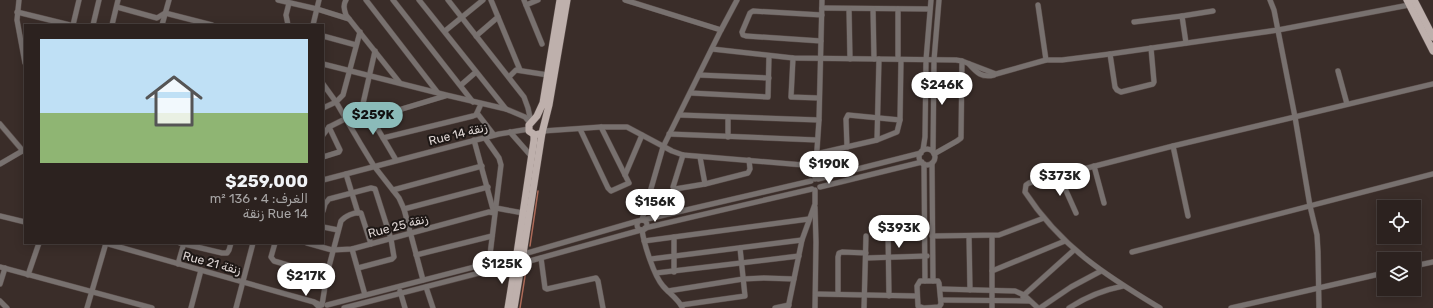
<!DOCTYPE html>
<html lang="ar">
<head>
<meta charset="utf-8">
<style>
	body { margin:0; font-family:Rubik,"Noto Sans Arabic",sans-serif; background:#382f2c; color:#f1f3f6; direction:rtl; height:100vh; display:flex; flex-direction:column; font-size:15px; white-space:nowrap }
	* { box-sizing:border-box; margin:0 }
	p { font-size:13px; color:#a6a4a4 }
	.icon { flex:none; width:22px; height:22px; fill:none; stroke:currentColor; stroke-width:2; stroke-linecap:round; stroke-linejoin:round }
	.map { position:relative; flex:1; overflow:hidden; direction:ltr }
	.details { position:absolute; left:24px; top:24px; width:300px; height:220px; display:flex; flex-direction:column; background:#2c221f; border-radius:0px; box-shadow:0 2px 10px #0003,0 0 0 1px #483f3d; direction:rtl }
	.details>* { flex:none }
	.fabs { position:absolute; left:1377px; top:200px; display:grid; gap:8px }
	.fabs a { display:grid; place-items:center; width:44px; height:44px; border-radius:0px; background:#2c221f; box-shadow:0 2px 10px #0003,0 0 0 1px #483f3d; font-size:20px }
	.price { position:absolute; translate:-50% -34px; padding:0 9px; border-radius:14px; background:#fff; color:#222; font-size:13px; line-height:26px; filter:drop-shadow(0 1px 2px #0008) }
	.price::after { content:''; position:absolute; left:50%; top:24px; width:12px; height:9px; margin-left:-6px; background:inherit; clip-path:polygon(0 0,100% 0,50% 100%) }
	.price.active { background:#8bbbb9; color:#111 }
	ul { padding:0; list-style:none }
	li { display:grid; align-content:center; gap:8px; height:212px; padding:0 16px }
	li span { display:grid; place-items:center; height:124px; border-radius:0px; color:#555 }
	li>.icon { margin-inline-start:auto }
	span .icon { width:72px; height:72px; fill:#fffc; stroke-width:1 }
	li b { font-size:17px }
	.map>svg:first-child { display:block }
</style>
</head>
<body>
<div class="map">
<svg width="1433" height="308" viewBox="0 0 1433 308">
	<rect width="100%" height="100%" fill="#3a2d29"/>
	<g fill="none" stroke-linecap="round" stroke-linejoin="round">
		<!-- stream -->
		<g stroke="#ae6b59" stroke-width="1.5">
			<polyline points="530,246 538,191"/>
			<polyline points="520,308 526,270"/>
		</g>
		<defs>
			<g id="minor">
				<polyline points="19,0 17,20 25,63"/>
				<polyline points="278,0 317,9 349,19"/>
				<path d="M346,0C343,5 344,9 346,15L400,83"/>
				<polyline points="366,0 438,93"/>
				<polyline points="393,0 473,102"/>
				<polyline points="419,0 506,109"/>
				<polyline points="448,0 524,97 528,108 531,122"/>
				<polyline points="491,0 520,70"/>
				<polyline points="524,0 542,44"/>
				<polyline points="625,0 721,30"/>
				<polyline points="1270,0 1274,10 1295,117 1310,206 1317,235 1318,252 1319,308"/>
				<polyline points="526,5 538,0"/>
				<polyline points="1038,5 1046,60 1062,60 1110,54 1278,30 1409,5"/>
				<polyline points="117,7 157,18 165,13 212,25"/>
				<polyline points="822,8 930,9"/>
				<polyline points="849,9 850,59"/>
				<polyline points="873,9 874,59"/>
				<polyline points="17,12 70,25"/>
				<polyline points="1182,16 1213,11"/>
				<polyline points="1134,22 1182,16 1186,43"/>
				<polyline points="73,25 79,0"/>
				<polyline points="93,25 99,0"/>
				<polyline points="112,25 118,0"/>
				<polyline points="162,25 169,0"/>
				<polyline points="288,25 286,15 289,3"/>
				<polyline points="313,25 319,0"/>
				<polyline points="445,31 483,0"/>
				<polyline points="323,36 356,45"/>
				<polyline points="476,36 498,17"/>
				<polyline points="821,41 746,36 743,35 742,32 750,13 753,11 822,15"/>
				<polyline points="712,49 793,58 956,60 962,61 996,74 1046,60"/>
				<polyline points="1110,54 1115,87 1117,90 1121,92 1153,84 1154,82 1151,48"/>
				<polyline points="793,58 791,97 819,98"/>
				<polyline points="898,59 898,9"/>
				<polyline points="323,64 446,95 506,109 525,117 530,123"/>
				<path d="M969,64C977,73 982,78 994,75"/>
				<polyline points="1338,71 1347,104"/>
				<polyline points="699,75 769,78"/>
				<polyline points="509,77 516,70 548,75"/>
				<polyline points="323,84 336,102 360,143 374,166 399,198 404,209 423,280"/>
				<polyline points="461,85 476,72"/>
				<polyline points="691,93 768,97 769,56"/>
				<polyline points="363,104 396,160"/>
				<polyline points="323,108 336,102 343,95 360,32"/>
				<polyline points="477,113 494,135"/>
				<polyline points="680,115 819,120"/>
				<polyline points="372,118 445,96"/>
				<polyline points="0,124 23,151"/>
				<polyline points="580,129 608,188 611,191 629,183 601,127"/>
				<polyline points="543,131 601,127 627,127 672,151 683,155 815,166"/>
				<polyline points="510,132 532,157"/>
				<polyline points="669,134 817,140"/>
				<polyline points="323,135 329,127 359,112 362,108 375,51"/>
				<polyline points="728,137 728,117"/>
				<polyline points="383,138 473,116 476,115 481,104"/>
				<polyline points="485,138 499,158 501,165 489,263"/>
				<polyline points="877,140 879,59"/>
				<polyline points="1173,146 1188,216"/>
				<polyline points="847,147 846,119 848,115 900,120"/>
				<circle cx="927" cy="157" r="8"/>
				<polyline points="923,150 925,137 926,60 931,0"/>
				<polyline points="933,152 934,60 939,0"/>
				<polyline points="816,154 877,140 897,132 900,120 901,60"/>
				<polyline points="934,154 957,141 961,138 962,61"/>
				<polyline points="683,155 674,184 673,187 675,189 705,184 748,173 750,169 749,160"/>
				<polyline points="323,157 339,152 340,150 329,127"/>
				<polyline points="700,157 705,184"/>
				<polyline points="932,163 933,281"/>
				<polyline points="0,164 24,150"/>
				<polyline points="924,164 925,281"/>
				<polyline points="1094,166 1104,203"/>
				<polyline points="346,174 358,213"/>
				<polyline points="625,175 642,135"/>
				<polyline points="1059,175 1076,213"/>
				<polyline points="815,179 819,120 822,0"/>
				<polyline points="818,179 921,153"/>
				<polyline points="323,180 499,134 529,129"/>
				<polyline points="820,187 922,162"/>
				<polyline points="393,190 482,166"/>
				<polyline points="815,207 816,242 815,308"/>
				<polyline points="496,208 523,213"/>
				<polyline points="404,209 488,187"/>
				<polyline points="323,211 325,204 329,199 371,188 375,189 391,239 394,257 392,259 358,268"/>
				<polyline points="0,216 25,222"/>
				<circle cx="642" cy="225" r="5"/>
				<polyline points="642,220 663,147 721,30 737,0"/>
				<polyline points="643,220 811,181"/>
				<polyline points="323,227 338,230"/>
				<polyline points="645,228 812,189"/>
				<path d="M642,230C644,244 654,276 663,286C669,293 678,299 682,307"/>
				<polyline points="888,233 889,296"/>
				<polyline points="932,236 999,235 1044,218"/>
				<polyline points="969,236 970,290"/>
				<polyline points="674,237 674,272"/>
				<polyline points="644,241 809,219"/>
				<polyline points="105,243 314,302"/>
				<polyline points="180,243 222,253 227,253 229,250 231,243"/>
				<polyline points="275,243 271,257 274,261 308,271 315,271 327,274"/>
				<polyline points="307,243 332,250 352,249 489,212 494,213 474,140"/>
				<polyline points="352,249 365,295"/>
				<polyline points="1132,252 1433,174"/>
				<polyline points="524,254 638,221"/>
				<polyline points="416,255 492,236"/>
				<polyline points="541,258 545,288 547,289 596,278 598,281 603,308"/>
				<polyline points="866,258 927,256"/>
				<polyline points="651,259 802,240"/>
				<polyline points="526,262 641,230"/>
				<polyline points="178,264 184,243"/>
				<polyline points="1414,266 1433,262"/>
				<polyline points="0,267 152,308"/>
				<polyline points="992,271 1065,241"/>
				<polyline points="656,273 799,256"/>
				<polyline points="28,275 39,243"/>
				<polygon points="920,281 938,281 939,283 941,304 939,307 924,308 918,306 917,286"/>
				<polyline points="0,284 5,268"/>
				<polyline points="426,287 433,308"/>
				<polyline points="941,289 1015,291 1024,295 1038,308"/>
				<polyline points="400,291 405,308"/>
				<polyline points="668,291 743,279 764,278 794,279"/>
				<polyline points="816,294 917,296"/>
				<polyline points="838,294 838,257 839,253 842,252 866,253"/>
				<polyline points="1023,297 1024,295 1074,250"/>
				<polyline points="941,300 1030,301"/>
				<polyline points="0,301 7,308"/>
				<path d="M322,305L327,274L341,221C345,216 354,212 361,213L371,244"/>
				<polyline points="327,305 513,257"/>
				<polyline points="681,305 745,296 740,248"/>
				<polyline points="319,307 314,302 321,305"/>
				<polyline points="87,308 106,243"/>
				<polyline points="191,308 201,270"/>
				<polyline points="236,308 253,243"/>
				<polyline points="344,308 514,264"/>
				<polyline points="775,308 789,305"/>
				<polyline points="788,308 802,240 815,204 815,190"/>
				<polyline points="864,308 866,236"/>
				<polyline points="992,308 992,236"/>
				<polyline points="1040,308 1071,287 1101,271"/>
				<path d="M1069,308C1086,297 1103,290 1123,286"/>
				<path d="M1160,308C1105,275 1061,247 1025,192L1026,185L1029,183L1173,146L1433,84"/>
				<polyline points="1231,308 1384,273"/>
			</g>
			<g id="major">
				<polyline points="560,0 543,103 537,116 529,125 529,131 535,135 542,133 549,105 567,0"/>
				<polyline points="1407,0 1433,51"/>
				<polyline points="1414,0 1433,37"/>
				<polyline points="517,253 534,140 534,135"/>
				<polyline points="523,254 542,133"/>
				<polyline points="521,266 524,264 526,260 523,254"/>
				<polyline points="508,308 515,265"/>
				<polyline points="514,308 521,266"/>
			</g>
		</defs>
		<!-- minor casing -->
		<use href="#minor" stroke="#584b48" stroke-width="6"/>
		<!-- major casing -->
		<use href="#major" stroke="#584b48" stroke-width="8"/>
		<!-- minor -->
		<use href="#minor" stroke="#78716f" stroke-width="5"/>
		<!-- major -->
		<use href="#major" stroke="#beb0ac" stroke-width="7"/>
	</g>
	<g text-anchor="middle" stroke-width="4" stroke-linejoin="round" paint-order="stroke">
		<!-- street labels -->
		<g font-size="12" fill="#dfd6d4" stroke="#1d1715">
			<text transform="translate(458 134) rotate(-14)" y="4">Rue 14 زنقة</text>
			<text transform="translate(398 226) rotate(-15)" y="4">Rue 25 زنقة</text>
			<text transform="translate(212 263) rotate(15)" y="4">Rue 21 زنقة</text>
		</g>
	</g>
</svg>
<div class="fabs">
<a><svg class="icon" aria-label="locate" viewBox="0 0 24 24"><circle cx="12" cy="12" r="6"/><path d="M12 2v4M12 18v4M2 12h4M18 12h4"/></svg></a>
<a><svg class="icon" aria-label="layers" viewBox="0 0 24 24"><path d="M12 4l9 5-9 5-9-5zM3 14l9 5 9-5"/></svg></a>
</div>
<b class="price" style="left:942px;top:106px">$246K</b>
<b class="price active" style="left:373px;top:136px">$259K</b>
<b class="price" style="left:829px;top:185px">$190K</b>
<b class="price" style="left:1060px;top:197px">$373K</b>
<b class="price" style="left:655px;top:223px">$156K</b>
<b class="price" style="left:899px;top:249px">$393K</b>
<b class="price" style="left:502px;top:285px">$125K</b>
<b class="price" style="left:306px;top:297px">$217K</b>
<section class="details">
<ul>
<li><span style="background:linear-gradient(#bfe0f5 60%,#8fb573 0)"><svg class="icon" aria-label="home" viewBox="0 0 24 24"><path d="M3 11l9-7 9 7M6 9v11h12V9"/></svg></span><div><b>$259,000</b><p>الغرف: 4 · 136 m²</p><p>Rue 14 زنقة</p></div></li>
</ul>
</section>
</div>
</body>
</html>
